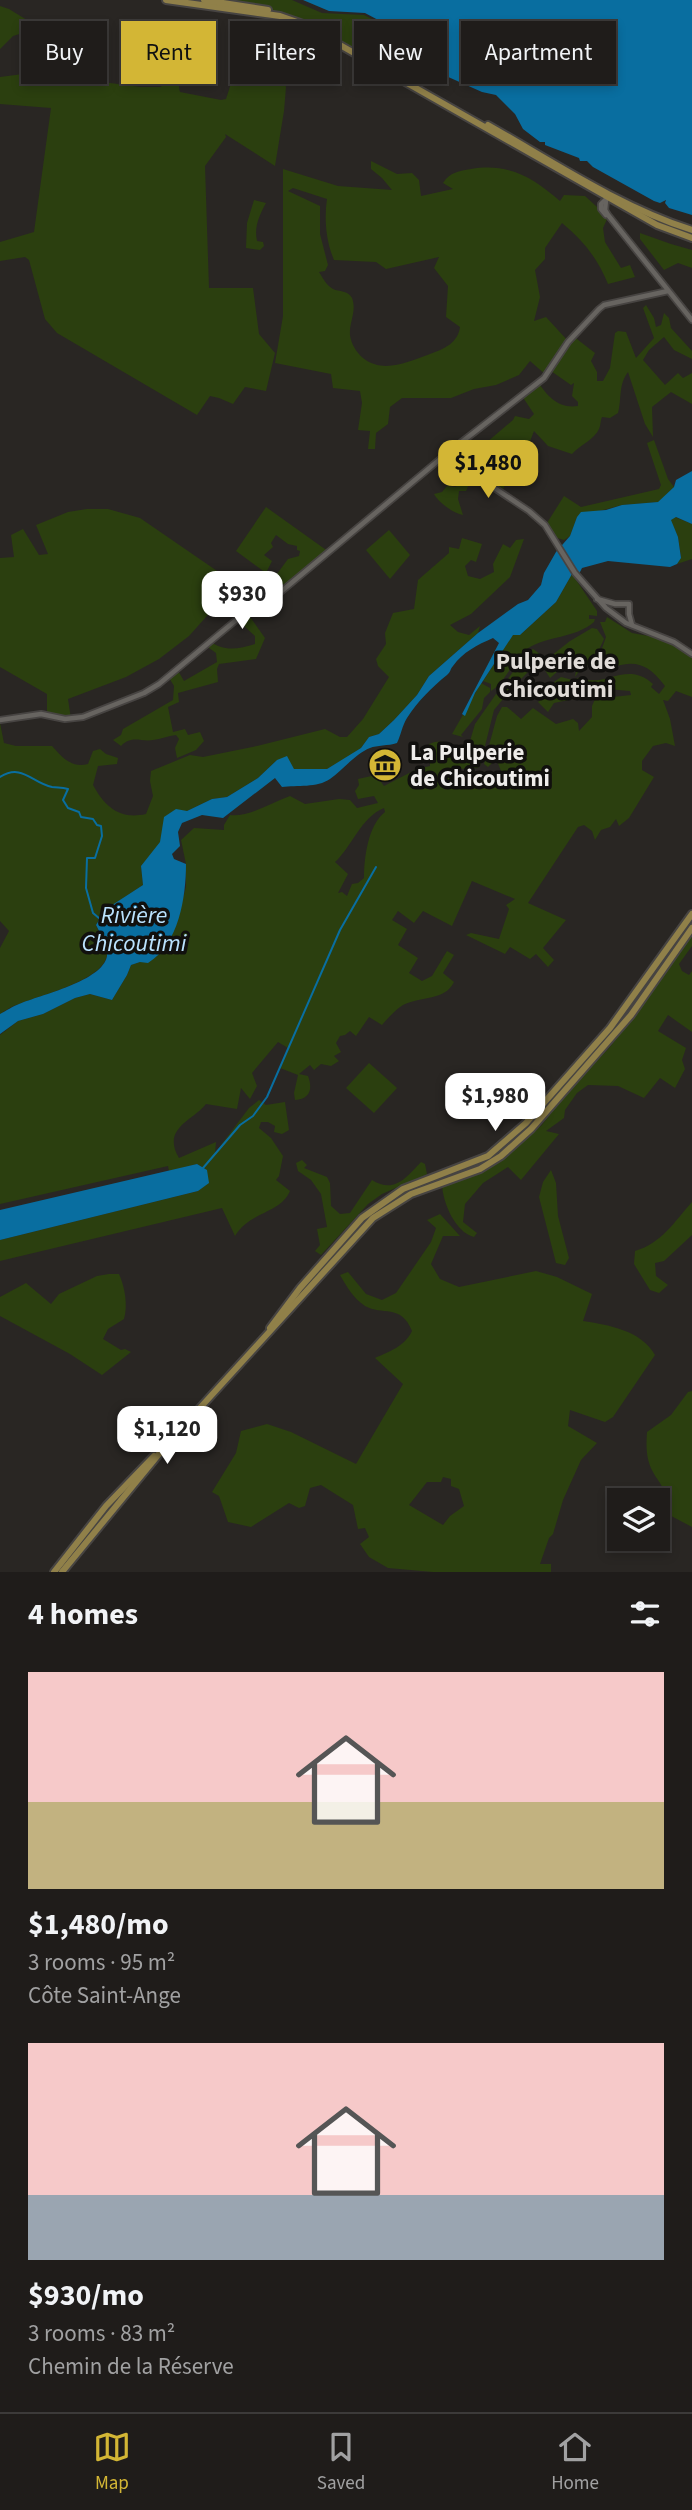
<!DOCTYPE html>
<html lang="en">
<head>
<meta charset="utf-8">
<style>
	body { margin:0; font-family:"Source Sans 3",sans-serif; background:#272523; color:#f1f3f6; height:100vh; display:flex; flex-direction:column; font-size:26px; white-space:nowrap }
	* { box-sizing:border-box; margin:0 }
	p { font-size:23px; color:#a1a1a2 }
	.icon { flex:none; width:38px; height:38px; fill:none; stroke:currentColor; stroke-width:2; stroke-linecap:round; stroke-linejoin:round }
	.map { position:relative; height:1572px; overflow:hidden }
	.panel { display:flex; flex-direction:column; background:#1f1c1a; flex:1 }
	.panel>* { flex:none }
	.banner { position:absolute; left:21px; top:21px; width:651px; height:63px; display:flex; gap:14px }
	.fabs { position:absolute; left:607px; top:1488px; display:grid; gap:14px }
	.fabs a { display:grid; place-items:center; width:63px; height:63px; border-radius:0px; background:#1f1c1a; box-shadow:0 4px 10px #0003,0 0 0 2px #3c3a39; font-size:35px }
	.price { position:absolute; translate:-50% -60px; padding:0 16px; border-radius:14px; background:#fff; color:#222; font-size:23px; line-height:46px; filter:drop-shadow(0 2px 4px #0008) }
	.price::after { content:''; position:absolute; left:50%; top:42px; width:21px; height:16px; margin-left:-10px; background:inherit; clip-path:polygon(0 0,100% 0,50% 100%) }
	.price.on { background:#d3b635; color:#111 }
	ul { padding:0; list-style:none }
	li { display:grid; align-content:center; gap:14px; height:371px; padding:0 28px }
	li span { display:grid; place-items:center; height:217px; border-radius:0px; color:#555 }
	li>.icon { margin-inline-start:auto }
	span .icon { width:126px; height:126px; fill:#fffc; stroke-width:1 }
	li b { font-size:30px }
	h2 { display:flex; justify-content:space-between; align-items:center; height:84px; padding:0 28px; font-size:30px }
	.chip { padding:0 24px; border-radius:0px; background:#1f1c1a; box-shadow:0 4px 10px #0003,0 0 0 2px #3c3a39; font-size:24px; line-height:63px }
	.chip.on { background:#d3b635; color:#111 }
	.tabs { display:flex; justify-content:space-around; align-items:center; height:98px; border-top:2px solid #3c3a39; background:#1f1c1a; font-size:19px; color:#a1a1a2 }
	.tabs a { display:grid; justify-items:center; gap:4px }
	.tabs .on { color:#d3b635 }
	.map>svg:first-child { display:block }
</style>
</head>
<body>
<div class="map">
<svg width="692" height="1572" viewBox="0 0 692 1572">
	<rect width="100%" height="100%" fill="#292623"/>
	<!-- green -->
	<g fill="#2b3f0f" fill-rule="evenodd">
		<polygon points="223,0 292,0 322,13 364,15 390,28 420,58 420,65 410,81 304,20 274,11 222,2"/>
		<polygon points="0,6 9,9 35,25 29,31 13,36 0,49"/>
		<path d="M268,56L264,69L284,73L286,87L284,111L275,166L225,134L226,137L205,166L209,288H253L259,334L275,353L266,391L245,387L233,404L219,398L210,396L197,415L57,333L45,319L29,260L25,257L0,261V242L34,232L51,108L0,104V77L46,71L69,61L74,63L75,73L79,79L141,87H161L166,69L173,66L178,67C182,75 177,84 180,92L221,100L226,99L233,77L231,62L251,72Z"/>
		<path d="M371,161L397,174L412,173L419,180L421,196L453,189L443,183C450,172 459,171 471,169C509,163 532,177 560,201L564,195L585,196L608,217L603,228L605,242L621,268L630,265L635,277L608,284C598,259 583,240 562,223L545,248V259L535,270L540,297L534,321L546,317L568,341L573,336L595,353L591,361L597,372V381H603L610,368L615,333L618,331L626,332L636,358L654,338L643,308L646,305L654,318L656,327L661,325L664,313L669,318L671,328L692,351V359L674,350L664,337L649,350L643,360L665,385L678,373L683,378L692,373V404L671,392L652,407L653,437L645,424L628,372C618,385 622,399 618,413L610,418L602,417C600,421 601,425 599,429C595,439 580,445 572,454L548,446L534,431L529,444L518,455L502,492L474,474L466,491H459L458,499L463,515C453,513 439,503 434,494L442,492L447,486L456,487L460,465L513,420L515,416L529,419L534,414L522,396L538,382C548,397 559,409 578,406V402L572,396L574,383L571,385L551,371L546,375L530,361L519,375L496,385L474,389L451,398H402L390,407L388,424L376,433L375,449H368L370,431L358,430L362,403L360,391L333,388L331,374L275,363L283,316V169L338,186L392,190L382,178L371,169ZM293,188L327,199C324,219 326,241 334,260L376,262L386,269L439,257L434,268L448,286L446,317L460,327C458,343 444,349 430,354C408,362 383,374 363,358C357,353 351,344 350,335C349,322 357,311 352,298C348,290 339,292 333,289C326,285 323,278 319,272L325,271L328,265L320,234V206L288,191Z"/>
		<path d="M254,200L266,203C259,216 254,227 257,241L263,242L264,246L260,250L246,248L247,223Z"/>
		<polygon points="640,233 671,244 692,250 692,268 678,263 664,270 640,239"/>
		<polygon points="654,440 668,479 674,487 659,502 622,505 577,517 570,536 564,540 554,537 547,523 564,496 581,507 659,489 661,485 647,443"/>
		<polygon points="266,507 329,552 287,587 274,578 288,559 299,556 300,551 297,550 297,546 288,544 276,535 271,543 273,547 264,555 272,561 266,573 236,551"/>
		<polygon points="87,509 108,509 140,518 220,573 233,579 240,589 214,608 189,636 159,659 126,677 68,699 71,719 47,715 47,694 0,667 0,558 14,557 11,535 23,529 39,555 48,554 36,525 68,512"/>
		<polygon points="675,517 692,524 692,559 677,564 681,557 678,537 670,520"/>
		<polygon points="389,530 410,555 390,579 366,550"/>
		<path d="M462,538L482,544L476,562L471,560L465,566L468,576L480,579L494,572L493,564L503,544L510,548L516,540L524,539L510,577L471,614L450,625L458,632L469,635L480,626L478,633L429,676L417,695L394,720L379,734L369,737L361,748L344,759L327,769H294L277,760L258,778L227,797L212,799L187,811L141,866L143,885L107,909L96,925C99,933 108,947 107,955C103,981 40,995 19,1004C12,1006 6,1010 0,1014V948L9,931L0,921V723L4,743L16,746H52C63,758 71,768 88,764L93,751L100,749L106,754L118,758L117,764L98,766L93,785C105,807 120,820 146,814L153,796L150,781L151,771L190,755L203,757L257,746L325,729L340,737H347L363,719L389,677L378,666L376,659L386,644L385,633L393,613L414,609L418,580L449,553V547L459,549Z"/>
		<path d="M572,574L597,611V616L589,615V619H595L594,622C574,639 548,635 527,649C512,660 507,681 491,691V684L483,681L513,634L520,635L556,602Z"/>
		<path d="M248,614L265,638L256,659L219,664L217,669L218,682L178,693L179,702L168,707L173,732L185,729L188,735L200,732L204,741L196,750L177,758L175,748L179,739L176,735C168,736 161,739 153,740C140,742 132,735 121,746L113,740L121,735L123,729L173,700L174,686L168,676L177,669L184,681L217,662L216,653L205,645L210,641C223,652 239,649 255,644V636L245,627L240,618Z"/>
		<path d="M607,617L632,633L654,637L674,645L692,658V697L676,691L668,701L663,700L670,719L675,746L666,743L653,746L642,761V770L654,777L629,818L619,826L616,819L610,827L601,830L595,840L592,831L584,825L578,827L528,903L566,920L543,948L554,960L548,967L536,954L530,959L510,947L505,954L466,935L471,933L499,939L509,909L506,905L515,899L472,881L452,926L423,911L414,923L398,911L392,920L407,929L398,945L418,958L409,973L422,981L432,976L447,951L454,955L443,973L454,982C445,1001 421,996 403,1005C395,1010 388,1018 382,1025L369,1017L356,1036L350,1031L345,1035L340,1036L336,1043L341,1052L334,1056L339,1061L331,1066L321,1064L314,1070L310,1065L299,1074L308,1076C313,1089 310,1099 295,1100L294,1093L298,1075L280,1068L288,1048L278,1042L252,1073L257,1086L250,1099L241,1088L237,1109L206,1104C194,1120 161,1128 179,1158L216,1142L215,1153L249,1108L259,1100L266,1105L285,1102L289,1130L282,1134L274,1132L275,1126L268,1122H261L259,1128L271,1138L283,1156L279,1176L276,1180L290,1191C280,1214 250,1211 235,1236L222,1208L0,1261V1240L198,1191L207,1170L197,1164L169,1171L168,1166L0,1204V1035L18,1021L43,1014L75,998L90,994L112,1000L127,975L131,965L140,962L176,925L186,887V864L181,840L194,828L224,830V825L230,815C249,817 271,803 290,796L305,804L339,799L350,800L357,808L378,803L374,796L358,799L355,791L359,785L358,779L376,775L384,786L417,769L430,766L429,744C439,740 444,741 452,746L453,757L465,758L475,724L496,694L503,699L494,710L480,766L477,768L459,769V778L464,779L469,784L480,771L488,782L502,773L496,759L488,767L484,764L497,716L502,707H507L521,719L533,708L556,724L573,719L578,723L579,731L592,717V706L595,699L631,695L630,691L607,689L587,692L588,696L554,703L548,712L538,702L556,686L554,682L561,677L573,680L581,677C602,690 627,659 653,684L651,687L659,694L665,686C642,656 629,662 596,672L595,668L606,637L600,622H605ZM384,808L385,812C368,825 364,858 364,878L358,883L352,884L347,896L342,892L338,893L348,874L335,862C351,848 361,817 384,808Z"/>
		<polygon points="592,628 597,629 604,639 593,663 582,667 575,677 576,671 573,666 567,672 556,664 554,665 557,672 550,678 541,664 570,641"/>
		<polygon points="533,649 540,654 540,660 509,691 499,691 526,654"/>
		<polygon points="481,683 490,688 490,692 484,698 482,709 461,735 463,737 452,734"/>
		<path d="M692,933V946L679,964L682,971L689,975L692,971V1032L668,1015L658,1031L686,1048L682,1060L685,1069L675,1088L660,1078L644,1098L618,1086L588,1085L577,1093L565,1110L564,1118L546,1131L559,1134L521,1180L508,1167L483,1183L465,1204L463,1222L477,1233L474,1237C455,1232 443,1203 442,1185L470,1174L541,1126L569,1090L610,1047L641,1007Z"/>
		<polygon points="369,1063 397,1088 374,1113 346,1088"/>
		<path d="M302,1160L307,1165L304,1168L327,1177L330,1183L331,1206L340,1214L350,1213L372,1180C394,1194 406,1178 421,1162L425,1164L427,1174L382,1194L368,1204L321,1255L315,1251L320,1245L317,1229L327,1227L321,1194L311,1180L298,1171L296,1163Z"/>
		<polygon points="551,1170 556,1183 558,1216 569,1258 565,1265 556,1263 539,1197 543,1182"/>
		<path d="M692,1202V1235L664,1261L655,1263L656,1276L668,1285L659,1293L650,1290L634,1264L635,1251C662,1243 674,1222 692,1202Z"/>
		<path d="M440,1214L460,1236H443L431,1264L440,1279L459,1287L536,1271L557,1277L592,1294L583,1321C608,1325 641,1330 655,1355L613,1417L605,1422L570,1410L568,1426L597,1443L581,1460L563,1500L553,1534L549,1538L540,1564H551V1572H433L388,1568L369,1557L360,1544L369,1537L365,1528L358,1529L353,1505L321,1485L310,1488L305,1506L299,1508L289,1503L251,1527L228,1522L219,1496L212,1492L236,1453L241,1431L267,1424L291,1432L356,1464L403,1384L375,1358C389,1352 405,1346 412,1331C401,1303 382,1316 365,1306C353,1298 347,1287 340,1275L348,1272L366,1294L382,1300L396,1293L431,1242L436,1228L427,1220ZM443,1477L451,1479V1486L459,1489L464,1506L450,1516L443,1525L409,1505L427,1482H441Z"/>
		<path d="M109,1274H119C125,1287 128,1306 124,1319L108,1329L103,1339L121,1350L125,1349L131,1352L102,1375L70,1354L0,1316V1297L26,1283L51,1304L59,1294L97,1276Z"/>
		<path d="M692,1391V1527L658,1509L664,1491C661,1483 656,1478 653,1472C646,1460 646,1446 647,1432L671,1415L688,1392Z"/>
	</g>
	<!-- water -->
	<g fill="#096ea0">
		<polygon points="303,0 692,0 692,215 669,208 665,203 666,200 660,203 654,201 593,167 587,161 580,161 579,158 545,145 545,142 540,142 523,129 515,114 496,95 482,92 446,76 404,44 397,30 365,13 329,11"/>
		<path d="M692,471V524L676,517L671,520L678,537L681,558L677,564L670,567L608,561L582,568L579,574H572L556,602L520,635H513L475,693L465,716L462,714L499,643L493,638C477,645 463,652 453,666C449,671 452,670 447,675C432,687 418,701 407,718C402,726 401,735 397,743C388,746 377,745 370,748C355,754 343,770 330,779C317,788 297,785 282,787L275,778L223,818L202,815L182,823L178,832L180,846L172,854L174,859L186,864C186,897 179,944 148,963L140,962L131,965L127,975L112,1000L90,994L75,998L43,1014L18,1021L0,1034V1014C6,1011 13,1006 19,1004C40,995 103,981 107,956C108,946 100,933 96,925L106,909L143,885L141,866L160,842L164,817L176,809L187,811L212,799L227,797L258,778L277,760L287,756L294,769H327L361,748L369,737L379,734L394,720L417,695L429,676L478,633L518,604L528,600L541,585L544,573L556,552L570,536L577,517L581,512L606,510L622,505L658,502L674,487L676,480Z"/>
		<polygon points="197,1164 207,1170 209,1183 198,1191 0,1240 0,1210"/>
	</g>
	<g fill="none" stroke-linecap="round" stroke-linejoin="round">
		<!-- stream -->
		<g stroke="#096ea0" stroke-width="2">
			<path d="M0,777C22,763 32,783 52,787C58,788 61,787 68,789L63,800L68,808L79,812L81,817L93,819L97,825L101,826L102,836L95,858H87L86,888L93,913L100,919"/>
			<polyline points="203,1168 240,1125 253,1116 267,1097 340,930 376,867"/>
		</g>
		<defs>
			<g id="minor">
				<polyline points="605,200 601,204 601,209 606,215"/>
				<polyline points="606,200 605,210 608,215 692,320"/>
				<polyline points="445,455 529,511 545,525 575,573 606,608 626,623 674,642 692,654"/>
				<polyline points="597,599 615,604 629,604 629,614 632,625"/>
				<polyline points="0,720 41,714 65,719 83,717 144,693 159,684 235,621 265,605 445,455 544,378 568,342 599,309 604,305 668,291"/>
			</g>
			<g id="major">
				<polyline points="166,0 280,16 303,24 657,225 692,238"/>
				<polyline points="204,0 268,10"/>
				<path d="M488,125C553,162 620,207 692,230"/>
				<polyline points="270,1328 300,1288 362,1218 403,1189 488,1156 526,1123 610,1028 692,914"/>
				<polyline points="54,1572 106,1506 154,1456"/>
				<polyline points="62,1572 168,1443 373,1218 411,1194 480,1169 501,1156 531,1129 631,1015 692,928"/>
			</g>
		</defs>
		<!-- minor casing -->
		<use href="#minor" stroke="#474442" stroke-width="8"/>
		<!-- major casing -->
		<use href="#major" stroke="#474442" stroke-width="10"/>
		<!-- minor -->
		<use href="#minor" stroke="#676460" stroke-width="4.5"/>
		<!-- major -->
		<use href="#major" stroke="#908049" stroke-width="6"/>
	</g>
	<!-- icons -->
	<defs>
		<symbol id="museum-disc" viewBox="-11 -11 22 22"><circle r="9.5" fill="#d3b635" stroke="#11100e"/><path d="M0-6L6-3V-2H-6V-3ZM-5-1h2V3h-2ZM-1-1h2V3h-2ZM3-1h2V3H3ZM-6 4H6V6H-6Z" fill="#111"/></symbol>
	</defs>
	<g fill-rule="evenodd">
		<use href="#museum-disc" x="366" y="746" width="38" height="38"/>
	</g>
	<g text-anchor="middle" stroke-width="7" stroke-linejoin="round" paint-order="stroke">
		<!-- poi labels -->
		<g font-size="23" font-weight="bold" fill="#efedeb" stroke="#11100e" text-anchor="start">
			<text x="410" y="760">La Pulperie<tspan x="410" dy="26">de Chicoutimi</tspan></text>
		</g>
		<!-- neighbourhood labels -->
		<g font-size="24" font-weight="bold" fill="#e0dcd8" stroke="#11100e">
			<text x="556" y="669">Pulperie de<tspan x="556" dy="28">Chicoutimi</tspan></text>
		</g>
		<!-- water labels -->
		<g font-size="24" font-style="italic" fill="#bae2fe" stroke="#11100e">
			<text x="134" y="923">Rivière<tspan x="134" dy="28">Chicoutimi</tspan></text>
		</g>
	</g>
</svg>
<div class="fabs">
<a><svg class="icon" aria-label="layers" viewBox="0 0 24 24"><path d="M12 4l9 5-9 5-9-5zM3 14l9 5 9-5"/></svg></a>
</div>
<b class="price on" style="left:488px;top:500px">$1,480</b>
<b class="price" style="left:242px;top:631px">$930</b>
<b class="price" style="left:495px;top:1133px">$1,980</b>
<b class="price" style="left:167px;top:1466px">$1,120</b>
<div class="banner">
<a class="chip">Buy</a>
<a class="chip on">Rent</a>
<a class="chip">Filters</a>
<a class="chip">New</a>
<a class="chip">Apartment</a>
</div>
</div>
<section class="panel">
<h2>4 homes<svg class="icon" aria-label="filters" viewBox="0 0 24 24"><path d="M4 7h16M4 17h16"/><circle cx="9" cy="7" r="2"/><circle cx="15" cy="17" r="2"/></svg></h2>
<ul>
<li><span style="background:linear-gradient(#f6c9c9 60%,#c2b280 0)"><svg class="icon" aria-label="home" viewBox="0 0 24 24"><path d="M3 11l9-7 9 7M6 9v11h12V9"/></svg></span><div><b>$1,480/mo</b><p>3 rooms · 95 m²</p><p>Côte Saint-Ange</p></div></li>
<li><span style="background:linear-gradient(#f6c9c9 70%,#9aa5b1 0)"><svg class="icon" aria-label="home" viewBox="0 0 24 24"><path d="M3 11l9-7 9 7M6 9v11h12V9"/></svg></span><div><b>$930/mo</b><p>3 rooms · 83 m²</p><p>Chemin de la Réserve</p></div></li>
</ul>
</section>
<nav class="tabs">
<a class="on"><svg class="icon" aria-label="map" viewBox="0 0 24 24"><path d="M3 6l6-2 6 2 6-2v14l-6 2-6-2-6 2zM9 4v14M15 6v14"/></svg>Map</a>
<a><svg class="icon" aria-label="saved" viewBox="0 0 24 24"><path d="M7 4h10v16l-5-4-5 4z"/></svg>Saved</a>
<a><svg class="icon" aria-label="home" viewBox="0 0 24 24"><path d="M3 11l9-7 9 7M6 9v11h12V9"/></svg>Home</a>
</nav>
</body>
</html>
